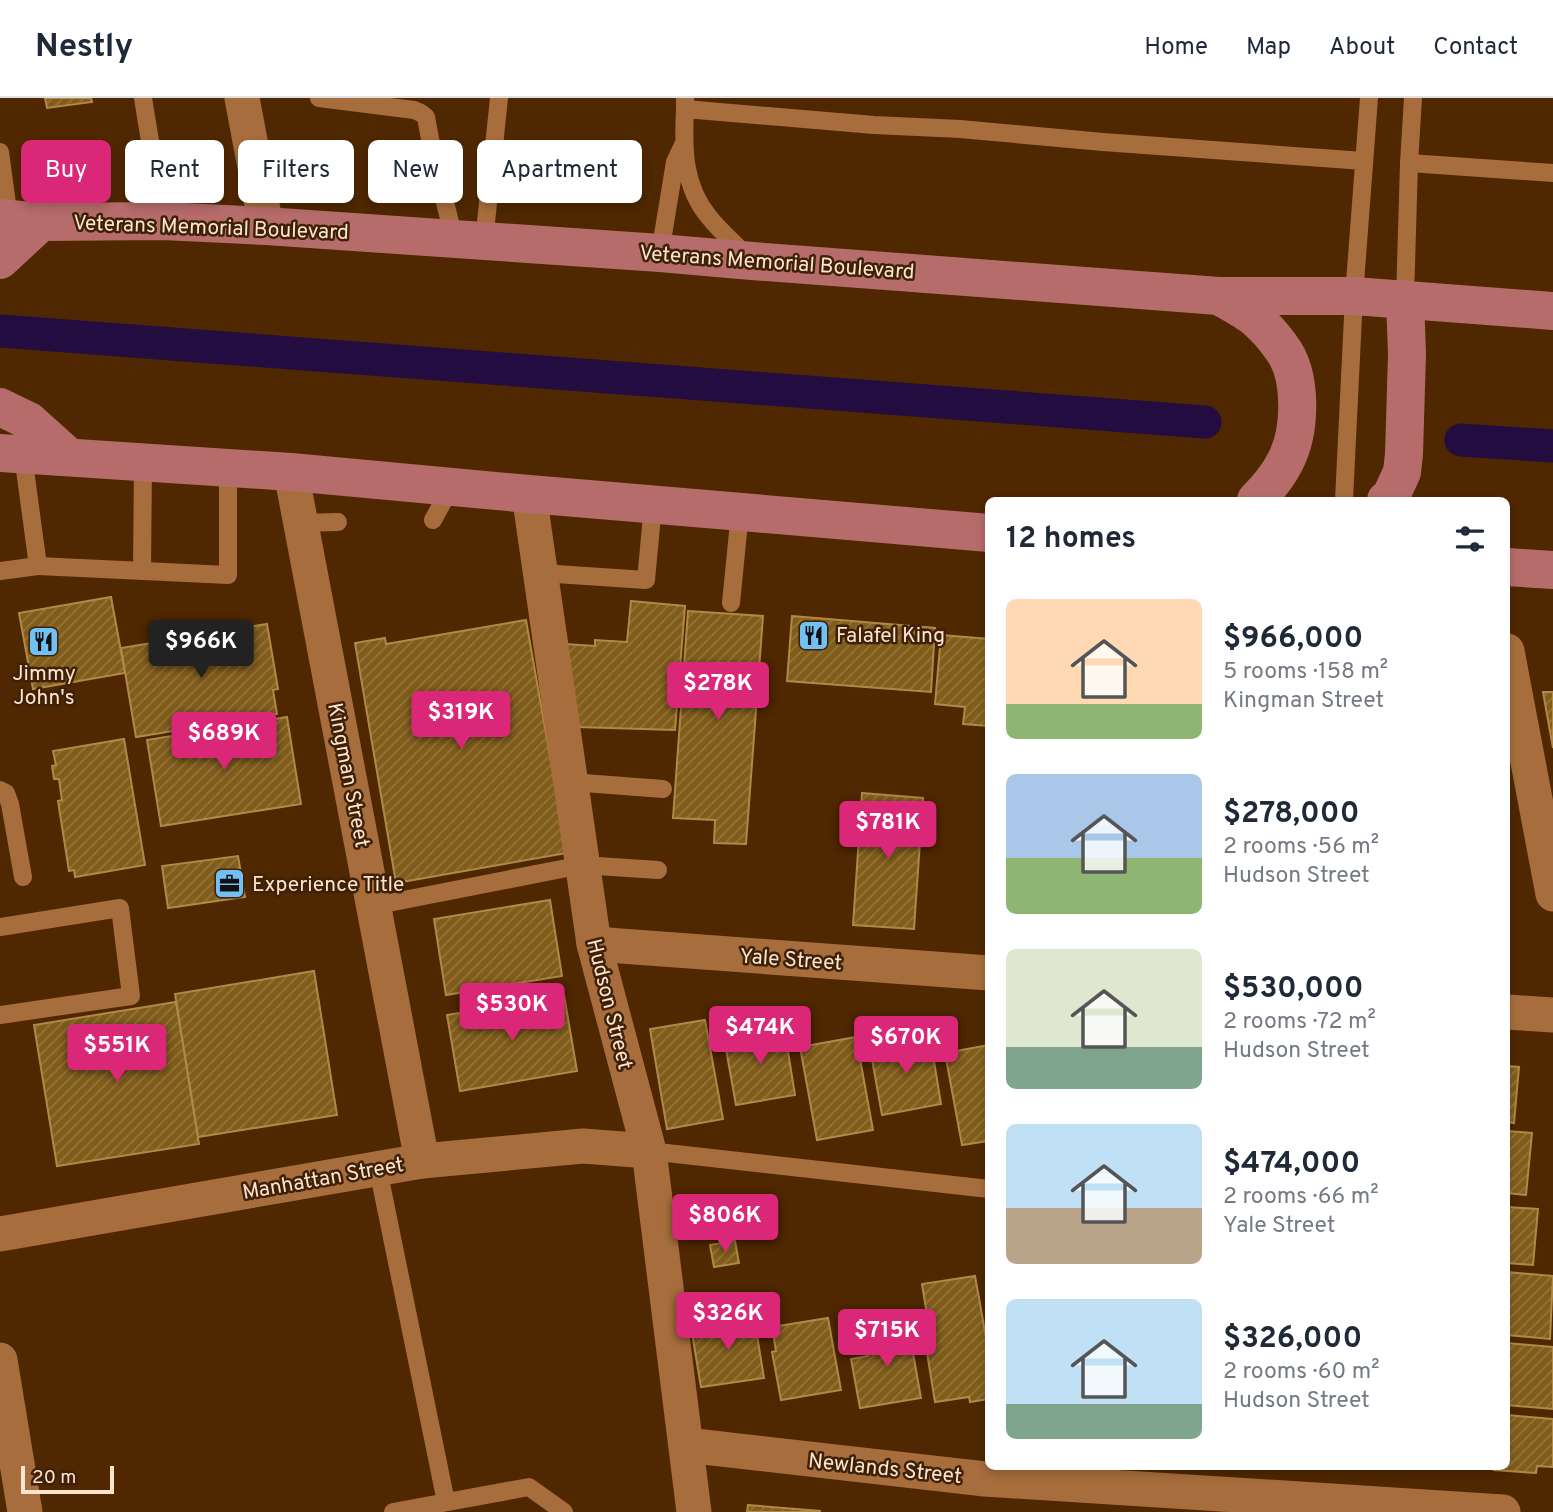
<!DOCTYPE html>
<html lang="en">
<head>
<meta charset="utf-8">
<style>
	body { margin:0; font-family:Overpass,sans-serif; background:#f6f6f7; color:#1f2937; height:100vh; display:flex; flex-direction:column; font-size:26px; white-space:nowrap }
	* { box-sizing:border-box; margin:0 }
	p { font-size:23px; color:#747a83 }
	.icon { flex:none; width:38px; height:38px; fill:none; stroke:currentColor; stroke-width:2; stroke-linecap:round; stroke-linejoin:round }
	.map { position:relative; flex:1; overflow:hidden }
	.panel { position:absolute; left:985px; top:399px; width:525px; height:973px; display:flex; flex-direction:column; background:#fff; border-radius:10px; box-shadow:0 4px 10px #0003 }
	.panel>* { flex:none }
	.top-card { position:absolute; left:21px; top:42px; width:665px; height:63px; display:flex; gap:14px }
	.scale { position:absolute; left:21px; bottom:18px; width:93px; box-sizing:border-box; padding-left:7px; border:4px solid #fee3cf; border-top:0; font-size:19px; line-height:24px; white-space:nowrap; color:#fee3cf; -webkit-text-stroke:5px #3e2106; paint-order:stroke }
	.price { position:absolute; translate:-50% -60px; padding:0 16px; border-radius:7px; background:#db2777; color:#fff; font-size:23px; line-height:46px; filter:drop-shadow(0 2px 4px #0008) }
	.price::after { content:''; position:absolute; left:50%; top:42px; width:21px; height:16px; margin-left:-10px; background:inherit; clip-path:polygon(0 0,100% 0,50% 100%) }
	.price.active { background:#222; color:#fff }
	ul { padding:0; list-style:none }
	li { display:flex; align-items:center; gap:21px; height:175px; padding:0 21px }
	li span { display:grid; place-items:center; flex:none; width:196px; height:140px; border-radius:10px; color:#555 }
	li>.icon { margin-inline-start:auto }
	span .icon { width:84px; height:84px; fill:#fffc; stroke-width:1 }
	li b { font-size:30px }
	h2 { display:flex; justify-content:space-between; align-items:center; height:84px; padding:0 21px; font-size:30px }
	.tag { padding:0 24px; border-radius:10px; background:#fff; box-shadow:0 4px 10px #0003; font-size:24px; line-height:63px }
	.tag.active { background:#db2777; color:#fff }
	header { display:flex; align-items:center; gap:42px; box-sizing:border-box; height:98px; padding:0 35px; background:#fff; border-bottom:2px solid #e0e1e3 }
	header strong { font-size:33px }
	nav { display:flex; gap:38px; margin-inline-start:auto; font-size:24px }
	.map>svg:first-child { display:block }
</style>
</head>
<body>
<header>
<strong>Nestly</strong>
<nav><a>Home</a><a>Map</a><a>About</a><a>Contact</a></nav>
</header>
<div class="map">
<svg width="1553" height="1414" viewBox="0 0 1553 1414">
	<defs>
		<pattern id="building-hatch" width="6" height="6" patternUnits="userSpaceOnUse" patternTransform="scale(1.75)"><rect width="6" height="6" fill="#815d1b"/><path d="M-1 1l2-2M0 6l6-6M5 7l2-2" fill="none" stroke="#94743b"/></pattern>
	</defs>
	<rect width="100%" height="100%" fill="#4f2700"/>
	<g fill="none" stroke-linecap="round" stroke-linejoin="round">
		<!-- canal -->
		<g stroke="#230c40" stroke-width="33">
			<polyline points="0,233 1205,324"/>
			<polyline points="1461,342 1553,348"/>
		</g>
	</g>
	<!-- building -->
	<g fill="url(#building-hatch)" stroke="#b18945" stroke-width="2">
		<polygon points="45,0 91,0 92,4 47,10"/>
		<polygon points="111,499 125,575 33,591 19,515"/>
		<polygon points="631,503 685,508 675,632 577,629 566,546 595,548 595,542 627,544"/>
		<polygon points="688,513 763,518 746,746 714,745 715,722 673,720"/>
		<polygon points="792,518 935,530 931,594 787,583"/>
		<polygon points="526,522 567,755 396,785 355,545 385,540 386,546"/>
		<polygon points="267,526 278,591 273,592 277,616 136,639 121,550"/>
		<polygon points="941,537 989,541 989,628 963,626 965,609 935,606"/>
		<polygon points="1543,594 1553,594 1553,650"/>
		<polygon points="287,619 301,706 161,728 147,642"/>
		<polygon points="124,641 145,767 75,779 74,772 69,773 58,703 62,702 59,681 54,681 52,668 56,667 53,653"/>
		<polygon points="862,695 923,700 914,831 853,827"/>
		<polygon points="238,758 245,799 168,810 162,768"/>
		<polygon points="550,802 562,878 446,897 434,821"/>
		<polygon points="314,873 337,1017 198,1039 175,896"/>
		<polygon points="564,897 577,973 460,993 447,917"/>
		<polygon points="176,904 199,1046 57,1068 34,927"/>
		<polygon points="705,922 723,1021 667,1031 650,931"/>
		<polygon points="784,929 795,997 736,1007 724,940"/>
		<polygon points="856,939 873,1032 817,1042 800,949"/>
		<polygon points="930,939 941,1006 882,1017 870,950"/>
		<polygon points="989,947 989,1043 962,1047 945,955"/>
		<polygon points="1507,968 1519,969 1514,1025 1507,1024"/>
		<polygon points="1507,1033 1532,1035 1526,1097 1507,1095"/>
		<polygon points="1507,1109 1538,1111 1533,1167 1507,1165"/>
		<polygon points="735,1143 739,1165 714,1169 710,1147"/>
		<polygon points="1507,1174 1553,1178 1550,1241 1507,1237"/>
		<polygon points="975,1178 989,1256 989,1301 970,1304 969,1299 935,1304 924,1236 930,1235 922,1186"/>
		<polygon points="754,1219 764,1280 701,1289 691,1229"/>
		<polygon points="828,1220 841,1292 781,1302 772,1254 776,1253 772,1229"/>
		<polygon points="908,1227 921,1300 860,1310 851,1261 868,1258 864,1235"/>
		<polygon points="1507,1245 1553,1249 1553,1311 1507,1307"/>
		<polygon points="1507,1317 1553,1321 1553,1369 1537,1368 1536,1375 1494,1372 1495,1368 1507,1368"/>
		<polygon points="748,1407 820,1413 820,1414 747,1414"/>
	</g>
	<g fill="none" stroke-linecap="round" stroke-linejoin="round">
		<!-- service -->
		<g stroke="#a76d3c" stroke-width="18">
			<polyline points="143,0 163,123"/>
			<polyline points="319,0 414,12 421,15 426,19 433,57 454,140"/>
			<polyline points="685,0 685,11 874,27 960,31 1103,44 1364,63"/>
			<path d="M685,11C683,50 683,88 709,119C720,133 734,145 747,158"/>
			<polyline points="0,54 9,121"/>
			<polyline points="1409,65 1553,75"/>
			<polyline points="484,143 499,0"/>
			<polyline points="660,155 675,64 683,47"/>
			<polyline points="1405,201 1409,65 1413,0"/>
			<polyline points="1344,402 1354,198 1369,0"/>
			<polyline points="433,422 451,389"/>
			<polyline points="301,425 338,424"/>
			<polyline points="38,468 228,477 228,370"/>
			<polyline points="0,473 38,468 23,357"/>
			<polyline points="142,473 143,364"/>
			<polyline points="541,475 646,482 653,407"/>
			<polyline points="731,505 740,414"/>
			<polyline points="571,684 663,691"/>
			<polyline points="0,692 6,695 10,706 23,779"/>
			<polyline points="373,808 582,767 658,772"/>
			<polyline points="0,829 120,810 131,898 0,917"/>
			<polyline points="649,1053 989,1091"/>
			<polyline points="378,1071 446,1404"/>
			<polyline points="393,1414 529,1389 564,1414"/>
		</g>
		<!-- minor -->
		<g stroke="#a76d3c" stroke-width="35">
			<polyline points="242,0 266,128"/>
			<polyline points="291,374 422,1063"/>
			<polyline points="529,396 594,846 649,1053 694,1414"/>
			<polyline points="1507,553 1553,796"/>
			<polyline points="594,846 989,875"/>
			<polyline points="1507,914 1553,917"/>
			<polyline points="0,1136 422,1063 583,1048 649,1053"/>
			<polyline points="0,1262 25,1414"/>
			<polyline points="686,1347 985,1381 1503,1414"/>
		</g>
		<!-- primary -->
		<g stroke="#b66c6a" stroke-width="38">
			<polyline points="0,120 41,124 163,123 266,128 660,155 752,163 1219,198 1354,198 1553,213"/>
			<polyline points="0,162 41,124"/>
			<path d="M1219,198C1231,205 1245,212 1256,221C1265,229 1274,239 1281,249C1303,277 1301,334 1285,364C1278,378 1267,391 1256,402"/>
			<polyline points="0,309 29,323 69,359"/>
			<polyline points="0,355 291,374 529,396 989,435"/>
			<polyline points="1386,402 1391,398 1402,374 1404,356 1407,256 1405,201"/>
			<polyline points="1507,469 1553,472"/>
		</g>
	</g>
	<!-- icons -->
	<defs>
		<symbol id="restaurant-square" viewBox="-11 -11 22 22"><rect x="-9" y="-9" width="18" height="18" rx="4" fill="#72c1f5" stroke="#3e2106"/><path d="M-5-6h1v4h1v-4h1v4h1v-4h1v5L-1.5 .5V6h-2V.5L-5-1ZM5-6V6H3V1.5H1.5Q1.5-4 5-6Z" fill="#111"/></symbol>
		<symbol id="office-square" viewBox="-11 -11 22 22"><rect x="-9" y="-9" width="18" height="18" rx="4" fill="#72c1f5" stroke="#3e2106"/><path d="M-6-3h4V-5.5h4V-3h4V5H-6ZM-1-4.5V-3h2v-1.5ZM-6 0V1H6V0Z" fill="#111"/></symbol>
	</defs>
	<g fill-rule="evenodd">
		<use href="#restaurant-square" x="796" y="520" width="35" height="35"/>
		<use href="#restaurant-square" x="26" y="526" width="35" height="35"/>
		<use href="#office-square" x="212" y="768" width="35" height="35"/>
	</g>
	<g text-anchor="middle" stroke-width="5" stroke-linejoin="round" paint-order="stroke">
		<!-- street labels -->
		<g font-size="21" fill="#fee3cf" stroke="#3e2106">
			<text transform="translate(211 129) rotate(2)" y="7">Veterans Memorial Boulevard</text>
			<text transform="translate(777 164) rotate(4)" y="7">Veterans Memorial Boulevard</text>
			<text transform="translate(349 677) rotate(79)" y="7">Kingman Street</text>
			<text transform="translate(791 861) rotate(4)" y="7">Yale Street</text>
			<text transform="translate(610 906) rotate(76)" y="7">Hudson Street</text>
			<text transform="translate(323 1080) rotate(-10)" y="7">Manhattan Street</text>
			<text transform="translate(885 1370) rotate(6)" y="7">Newlands Street</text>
		</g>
		<!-- poi labels -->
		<g font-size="21" fill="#fee3cf" stroke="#3e2106" text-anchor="start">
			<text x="836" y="544">Falafel King</text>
			<text x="44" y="582" text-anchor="middle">Jimmy<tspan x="44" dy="24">John's</tspan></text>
			<text x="252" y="793">Experience Title</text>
		</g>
	</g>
</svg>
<div class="scale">20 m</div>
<b class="price active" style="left:201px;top:582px">$966K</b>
<b class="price" style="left:718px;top:624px">$278K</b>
<b class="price" style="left:461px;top:653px">$319K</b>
<b class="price" style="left:224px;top:674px">$689K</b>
<b class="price" style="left:888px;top:763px">$781K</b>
<b class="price" style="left:512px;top:945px">$530K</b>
<b class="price" style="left:760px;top:968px">$474K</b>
<b class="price" style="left:906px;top:978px">$670K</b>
<b class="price" style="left:117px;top:986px">$551K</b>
<b class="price" style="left:725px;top:1156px">$806K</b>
<b class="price" style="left:728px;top:1254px">$326K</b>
<b class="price" style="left:887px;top:1271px">$715K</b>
<div class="top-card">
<a class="tag active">Buy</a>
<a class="tag">Rent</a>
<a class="tag">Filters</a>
<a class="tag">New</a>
<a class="tag">Apartment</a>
</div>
<section class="panel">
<h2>12 homes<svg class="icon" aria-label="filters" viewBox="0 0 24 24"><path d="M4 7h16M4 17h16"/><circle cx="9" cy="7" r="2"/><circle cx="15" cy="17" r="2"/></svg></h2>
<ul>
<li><span style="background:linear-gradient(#ffd9b3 75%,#8fb573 0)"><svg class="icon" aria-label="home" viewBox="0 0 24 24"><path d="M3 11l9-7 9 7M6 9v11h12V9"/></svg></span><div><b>$966,000</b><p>5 rooms · 158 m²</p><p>Kingman Street</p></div></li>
<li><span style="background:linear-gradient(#a9c7e8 60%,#8fb573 0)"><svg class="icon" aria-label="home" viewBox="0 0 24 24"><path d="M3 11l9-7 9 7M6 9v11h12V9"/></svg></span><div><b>$278,000</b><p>2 rooms · 56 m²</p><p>Hudson Street</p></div></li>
<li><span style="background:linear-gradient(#dfe7d0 70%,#7fa58c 0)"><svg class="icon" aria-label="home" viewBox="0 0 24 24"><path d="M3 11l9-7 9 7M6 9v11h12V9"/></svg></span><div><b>$530,000</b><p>2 rooms · 72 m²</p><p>Hudson Street</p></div></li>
<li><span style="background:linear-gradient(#bfe0f5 60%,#b9a48a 0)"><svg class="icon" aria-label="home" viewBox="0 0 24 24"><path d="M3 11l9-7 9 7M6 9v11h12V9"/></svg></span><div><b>$474,000</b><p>2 rooms · 66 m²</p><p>Yale Street</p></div></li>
<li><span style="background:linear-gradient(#bfe0f5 75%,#7fa58c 0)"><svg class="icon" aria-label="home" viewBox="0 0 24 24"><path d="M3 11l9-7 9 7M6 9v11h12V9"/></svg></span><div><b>$326,000</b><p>2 rooms · 60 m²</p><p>Hudson Street</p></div></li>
</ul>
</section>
</div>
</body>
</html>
